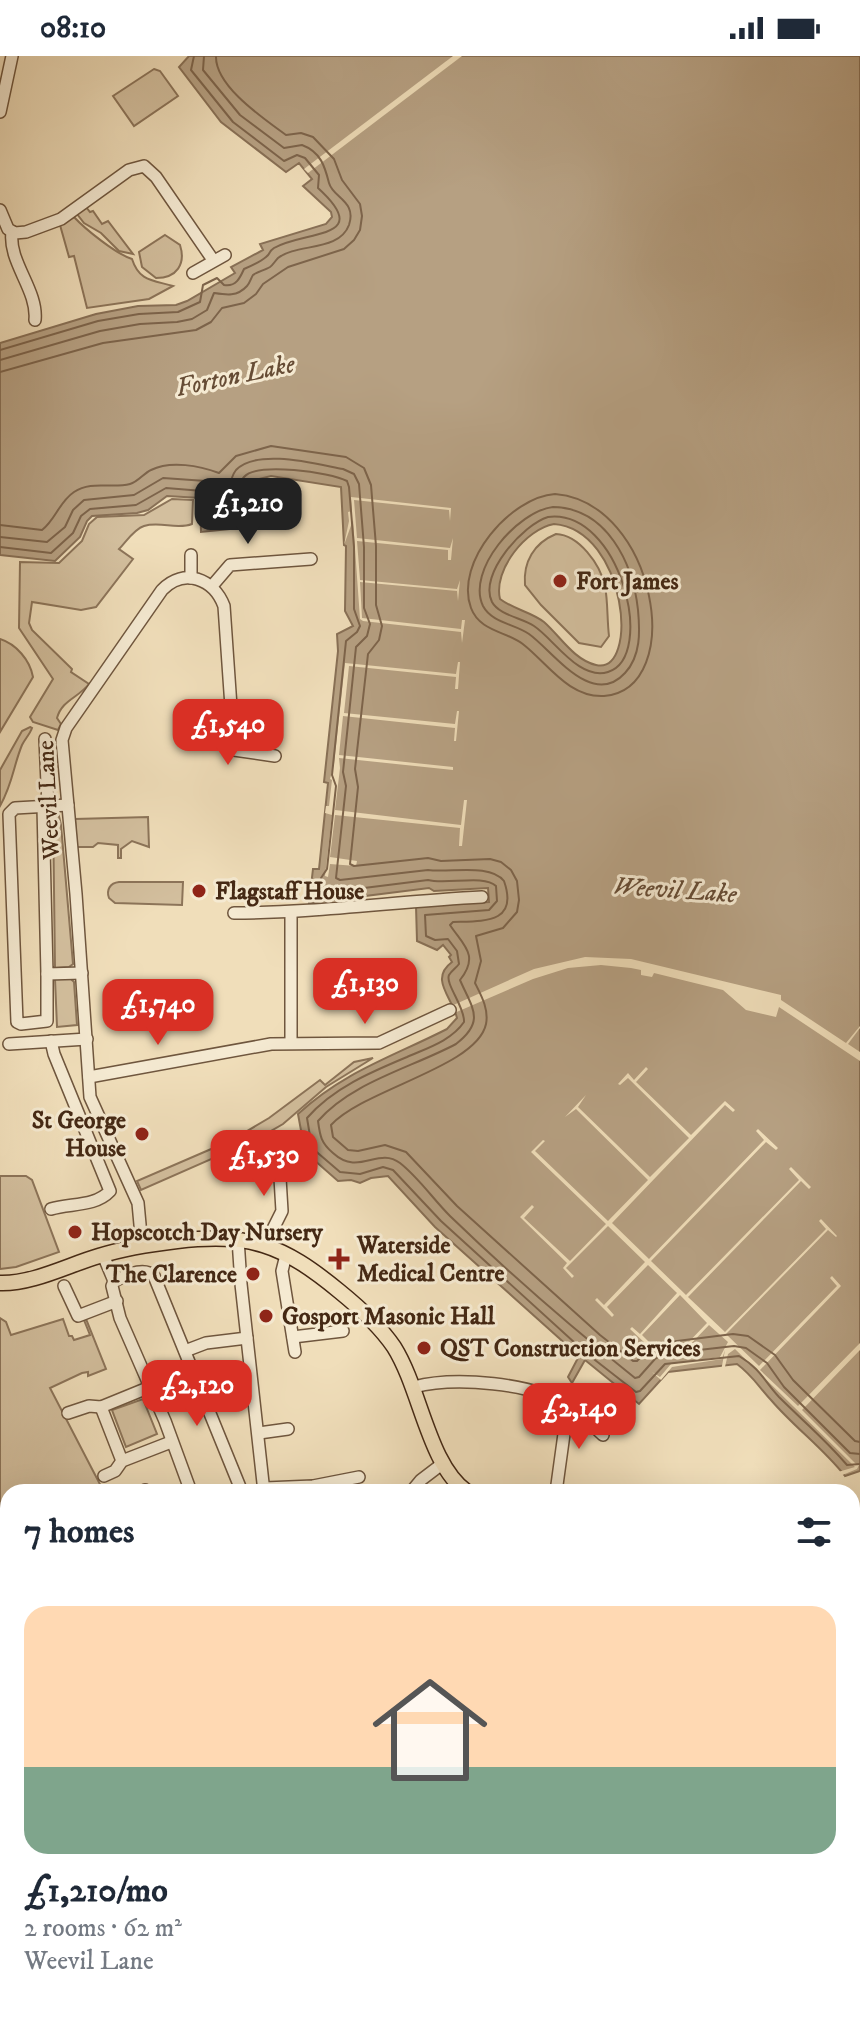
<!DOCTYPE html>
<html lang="en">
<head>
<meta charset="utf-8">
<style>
	body { margin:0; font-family:"IM FELL DW Pica",serif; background:#f6f6f7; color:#1f2937; height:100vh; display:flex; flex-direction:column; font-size:30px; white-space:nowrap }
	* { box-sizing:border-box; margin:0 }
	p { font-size:26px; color:#747a83 }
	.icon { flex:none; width:44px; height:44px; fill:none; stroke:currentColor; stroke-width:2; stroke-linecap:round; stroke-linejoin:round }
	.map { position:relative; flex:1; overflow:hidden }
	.sheet { position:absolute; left:0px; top:1428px; width:860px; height:536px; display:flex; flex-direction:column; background:#fff; border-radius:24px 24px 0 0; box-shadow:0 8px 32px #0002 }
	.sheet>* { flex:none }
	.price { position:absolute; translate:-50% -68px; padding:0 18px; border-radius:16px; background:#d93025; color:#fff; font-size:26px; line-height:52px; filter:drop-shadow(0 2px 4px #0008) }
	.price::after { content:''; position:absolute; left:50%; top:48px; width:24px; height:18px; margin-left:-12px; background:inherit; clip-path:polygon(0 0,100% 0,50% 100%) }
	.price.current { background:#222; color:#fff }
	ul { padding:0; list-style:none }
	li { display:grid; align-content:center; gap:16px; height:424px; padding:0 24px }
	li+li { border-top:2px solid #e0e1e3 }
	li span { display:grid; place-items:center; height:248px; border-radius:24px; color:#555 }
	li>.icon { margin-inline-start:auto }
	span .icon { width:144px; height:144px; fill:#fffc; stroke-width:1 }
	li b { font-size:34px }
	h2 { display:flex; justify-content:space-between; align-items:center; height:96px; padding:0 24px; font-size:34px }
	.status { display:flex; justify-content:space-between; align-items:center; height:56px; padding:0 40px; background:#fff; direction:ltr }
	.status svg { height:22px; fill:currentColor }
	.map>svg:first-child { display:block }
</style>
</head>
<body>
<div class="status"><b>08:10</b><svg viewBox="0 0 49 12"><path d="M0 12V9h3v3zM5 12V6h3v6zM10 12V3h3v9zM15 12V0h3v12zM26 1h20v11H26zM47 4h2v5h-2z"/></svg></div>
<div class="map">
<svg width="860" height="1964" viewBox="0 0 860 1964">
	<rect width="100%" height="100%" fill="#f0deba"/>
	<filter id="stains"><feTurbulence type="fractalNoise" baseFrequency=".0025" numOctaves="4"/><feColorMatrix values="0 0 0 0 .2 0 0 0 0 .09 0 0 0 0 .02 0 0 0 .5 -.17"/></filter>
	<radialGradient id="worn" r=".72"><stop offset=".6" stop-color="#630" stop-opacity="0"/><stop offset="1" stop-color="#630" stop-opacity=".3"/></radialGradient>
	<!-- green -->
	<g fill="#d3bf9e" stroke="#8c7459" stroke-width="2">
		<polygon points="154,13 160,15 178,40 134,70 113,40"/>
		<polygon points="86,151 90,156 93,155 102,168 108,165 133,198 119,195 101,177 84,167 77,158"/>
		<path d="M74,161C85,173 116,198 132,203C139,225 152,224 173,230L149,243L87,252L74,200L69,201L60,169Z"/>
		<path d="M165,179L180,189C186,208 177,222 156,222L142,211L139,196Z"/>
		<path d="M172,443L193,444L192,468C177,474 160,465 144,470C134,473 126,486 119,493L133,503L96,551L81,554L32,546L29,567L32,574L72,613L71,616L89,628C78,642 62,644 57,662L61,668L58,674L33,666L30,661L53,623L19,572L20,506L59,507L82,485L89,468L97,461L144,459Z"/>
		<path d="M556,478C579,479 600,508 605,530C608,546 607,564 609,580L601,591L579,587L541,549L525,529C523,506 534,487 556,478Z"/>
		<path d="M0,583C16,588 30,604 33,621L0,676Z"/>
		<path d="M30,671L32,672C30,678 25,683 22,689C13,711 13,727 0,750V714L22,675Z"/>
		<polygon points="53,755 58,756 61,769 73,908 69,911 55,912"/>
		<polygon points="148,761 149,791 132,785 121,793 121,802 118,802 118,789 98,787 93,791 77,791 75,763"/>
		<path d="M119,826H183L182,849L115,847L109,842C106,834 110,827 119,826Z"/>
		<polygon points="55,923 71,923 74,926 77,969 57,971"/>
		<polygon points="373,1002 326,1031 283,1068 231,1098 227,1096 141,1134 137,1125 232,1084 269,1062 320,1024 325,1029 354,1006"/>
		<polygon points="0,1120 26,1120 32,1124 59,1196 16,1211 0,1213"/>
		<polygon points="0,1262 6,1266 11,1279 63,1263 69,1280 72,1280 74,1284 90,1279 84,1264 86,1263 106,1313 88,1320 88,1316 82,1317 50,1332 104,1436 8,1436 8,1498 0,1500"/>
		<polygon points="143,1343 157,1378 126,1391 112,1354"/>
		<polygon points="0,1502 8,1542 3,1565 8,1589 8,1628 0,1628"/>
		<polygon points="860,1528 860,1614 852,1613 852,1537"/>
		<polygon points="0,1647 8,1647 8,1741 0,1742"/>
		<polygon points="32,1956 365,1956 353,1964 33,1964"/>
		<polygon points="609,1956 762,1956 759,1964 613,1964"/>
	</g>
	<!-- water -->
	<g fill="#b6a082" stroke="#887056" stroke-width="2" fill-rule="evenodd">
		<path d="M189,0H860V1415L845,1420C823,1392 794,1371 771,1344C758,1330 753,1320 737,1308L668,1316L639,1348L585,1304L572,1327L568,1321L579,1300L435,1171L388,1120L371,1122L360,1127L351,1124L338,1125L305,1096L298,1058C345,1015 392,1001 447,973L457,962C452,941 429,923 452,906L449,901L451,899L443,889L437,894L417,885L416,850L489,846L488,832L434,835L429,832L309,847L313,813H319L328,727L324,726L338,595L337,578L353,570L345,555L346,490L344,489L341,431L271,420L251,425L239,472L201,476L200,442L167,440L148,454L137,457L92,460L87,465L80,481L55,505L0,499V287L96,258L138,250L176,249L187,245L235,217L231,211L263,194L260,188L326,168L332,161L331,156L303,130L312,123L299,107L286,116L221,66L179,11ZM554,468C627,474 640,619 596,609C574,604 560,580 544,566C531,556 513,553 500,543C493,514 526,473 554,468Z"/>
		<polygon points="860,1853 860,1964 818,1964 823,1956 852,1956 852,1871"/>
	</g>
	<!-- pier -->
	<g fill="#f0deba">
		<polygon points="453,0 462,0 308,117 304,113"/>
		<polygon points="351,441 451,452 450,465 449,454 354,444 357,482 450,492 453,482 451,504 448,504 448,494 357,485 360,524 457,533 460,524 458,545 457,535 360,526 362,562 461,573 462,564 465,564 462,587 461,576 363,565 360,563 353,464 344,489 349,465 348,456 352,455"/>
		<polygon points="458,606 460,606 458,633 455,633 456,621 349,610 344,657 455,668 457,655 459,655 456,685 454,685 455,672 343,660 339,699 453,711 453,714 339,702 340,712 335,754 461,769 464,744 467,744 462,790 459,790 460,772 335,759 330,801 357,805 356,810 330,808 328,821 325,820 332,759 325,757 326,750 329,750 332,724 330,723 334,708 345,607 456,618"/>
		<polygon points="585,901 631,903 781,939 781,944 846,987 860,970 860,963 860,972 848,988 860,996 860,1005 779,951 776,961 746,954 723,934 654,917 652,921 641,919 641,914 631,912 601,909 568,912 533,923 452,958 449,951 534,913"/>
		<polygon points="646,1011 648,1013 636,1026 691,1079 725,1045 735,1054 733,1056 725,1049 612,1167 649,1203 764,1084 756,1075 758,1073 778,1092 776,1094 766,1086 651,1205 686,1239 799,1124 789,1113 791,1111 811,1131 809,1133 801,1125 688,1241 725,1276 826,1173 819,1165 821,1163 837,1180 836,1181 828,1174 726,1278 759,1310 837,1230 830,1222 832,1220 841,1230 760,1314 798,1350 860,1287 860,1294 802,1354 857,1409 860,1407 857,1413 840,1420 838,1416 855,1411 735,1293 728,1298 724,1315 721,1315 725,1294 722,1303 672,1311 661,1324 652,1316 660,1321 671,1308 720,1301 728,1286 709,1269 682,1297 674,1289 675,1287 682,1293 707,1267 680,1239 642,1279 649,1286 646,1288 630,1273 632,1271 640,1278 677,1237 648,1209 607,1251 614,1259 612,1261 595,1244 597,1242 604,1249 645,1206 608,1170 566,1212 574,1220 572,1222 563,1212 567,1207 520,1161 532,1149 534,1151 524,1162 570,1205 606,1168 531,1096 543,1084 545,1085 535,1095 608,1165 648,1124 576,1053 565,1061 586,1039 578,1051 650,1121 689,1082 628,1022 620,1029 618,1028 628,1017 634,1024"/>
	</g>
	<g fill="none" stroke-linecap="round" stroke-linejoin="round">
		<!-- shore -->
		<g stroke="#7d644b" stroke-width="2">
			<path d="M0,294L98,265L139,258L178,256L200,246L203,229L217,222L224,229C236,231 240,222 244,213C251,210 260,206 266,201C272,196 268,196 274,192C305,174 375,184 318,132L319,119L305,102L297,99L284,105L233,66L191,14L194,0"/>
			<path d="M0,304L100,275L140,268L177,266L192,263L207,254L214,237C226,239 237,241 247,230C250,227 251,222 253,219C257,216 265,214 270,211C273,209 275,205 278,202C297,187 339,196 349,169C357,145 333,142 329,127C325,111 321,96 302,89L284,92L240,59L203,14L204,0"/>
			<path d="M0,316L103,287L196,274L211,266L222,252L244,247L256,238L263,228L288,211L344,193L354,184L360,174L362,160L360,148L342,124L334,103L313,81L301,77L286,79C263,62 215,30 216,0"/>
			<path d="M555,438C656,446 688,633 604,640C569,642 548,608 524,589C507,575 480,576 471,552C454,506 511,441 555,438Z"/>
			<path d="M553,451C607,452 633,507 638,554C640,575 641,600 625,617C592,653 553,595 529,578C515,568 492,567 483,550C466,514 518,455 553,451Z"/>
			<path d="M548,461C620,452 657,601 608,616C579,625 554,583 534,570C522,562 499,559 492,546C478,518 524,468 548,461Z"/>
			<path d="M0,469L42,474C56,463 59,446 74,436C92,424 111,433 130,428C138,426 144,417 151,414C171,404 200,410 219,417L236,400L271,390L346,401L364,412L371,429L376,490V549L382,570L379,584L368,598L355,713L358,731L350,808L354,810L428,802L441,805L490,803L501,806L511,814L517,825L519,844L517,856L503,872L476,880L481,905L475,927C481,939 489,953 486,968C477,1011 364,1033 331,1069L333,1081L348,1094L358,1095L385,1089L406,1096L457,1150L600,1279L633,1305H637L649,1292L661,1287L733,1278L748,1280L775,1299L793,1324L855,1385L860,1386"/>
			<path d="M0,481L47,486L65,471L73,454L84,444L134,439L163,422L206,425L216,434L219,448L223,450C230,440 228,424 236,414C257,392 316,408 343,413L354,418L359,428L364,491V552L370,568L367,580L356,591L343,716L346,730L336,822L340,824L428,814C450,817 490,807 504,825C519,868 483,865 453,866L450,869C463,889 480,899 460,924C472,952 486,965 456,988C411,1012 352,1026 318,1065C320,1080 321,1087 333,1097C359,1121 378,1090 400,1107C419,1122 433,1143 450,1160C509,1217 571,1271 635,1322L639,1321L655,1303L664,1298L734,1290L746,1292L767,1307L784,1331L850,1397L860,1398"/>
			<path d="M0,491L51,497L73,477L81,460L90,453L136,449L166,432L203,435L208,441L209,464L213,467L232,463C235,452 236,430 244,421C257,406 330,416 347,425L349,431L354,491V553L360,570L357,576L346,585L332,719L336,730L327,813L321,822L320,834L324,837L428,824C446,829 484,818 496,830L497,845L489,854L425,859L426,880L435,884L448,883L457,895L459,908C456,912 452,914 449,919C445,928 465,951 464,966C451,985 427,992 407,1001C371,1016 333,1032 307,1062L312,1092L340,1116L360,1118L383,1111L393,1114L441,1165L586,1297L636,1336L640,1335L665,1308L739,1300C762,1314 763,1324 779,1341C802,1364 826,1384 847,1409L860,1408"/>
		</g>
		<defs>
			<g id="minor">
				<polyline points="0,56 12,0"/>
				<polyline points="0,154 8,173 15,177 26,176 61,163 129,114 144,110 156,121 213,204"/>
				<path d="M12,176C8,206 38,234 35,264"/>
				<polyline points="193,217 225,199"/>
				<polyline points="191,499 191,522"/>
				<polyline points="212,530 230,509 311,503"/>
				<polyline points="45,683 48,750"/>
				<polyline points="43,751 47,918 82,917"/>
				<path d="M234,857C317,857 399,845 482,841"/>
				<polyline points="291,857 291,987"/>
				<polyline points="47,918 47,965 21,968 17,966 9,758 15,752 68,749"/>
				<polyline points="9,988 87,983"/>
				<polyline points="89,1021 271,988 379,987 450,954"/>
				<path d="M51,1153C70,1147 95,1151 110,1135L54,998L51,985"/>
				<polyline points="238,1183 241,1228 264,1436"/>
				<polyline points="265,1189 282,1155 280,1122 285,1104"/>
				<path d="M142,1190L138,1147L90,1041L76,838L62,684L66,672L162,534C184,511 214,523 224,550L234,694L275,700"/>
				<polyline points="103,1199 114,1225 112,1230 120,1262 165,1365 191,1436"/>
				<polyline points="286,1199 282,1215 295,1296"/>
				<path d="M114,1225C126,1220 143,1210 154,1220L242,1436"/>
				<polyline points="64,1230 78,1260 117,1245"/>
				<polyline points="293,1281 343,1275"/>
				<polyline points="185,1295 206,1287 247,1282"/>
				<path d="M414,1331C455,1320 533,1327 569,1350C582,1357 592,1369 603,1379"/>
				<polyline points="101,1351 122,1405"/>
				<polyline points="68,1357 89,1350 101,1351 150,1331"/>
				<polyline points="259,1377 288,1373"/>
				<polyline points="104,1420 115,1415 122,1405 171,1386"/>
				<polyline points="265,1432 313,1430 359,1421"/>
				<polyline points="145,1434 146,1436"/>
				<polyline points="397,1436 402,1436"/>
				<polyline points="411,1436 421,1424 442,1408"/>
				<polyline points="556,1436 568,1349"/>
				<polyline points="0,1636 8,1635"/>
				<polyline points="852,1727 860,1731"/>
				<polyline points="852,1794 860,1763"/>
				<polyline points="0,1905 8,1905"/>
				<polyline points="555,1956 556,1964"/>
			</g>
			<g id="major">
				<path d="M0,1227C33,1228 68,1209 99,1200C125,1192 151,1188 177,1185C250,1177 282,1188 339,1235C360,1252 379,1269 394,1291C421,1334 428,1408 467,1436"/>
				<polyline points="0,1747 8,1746"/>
			</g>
		</defs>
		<!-- minor casing -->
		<use href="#minor" stroke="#6f563e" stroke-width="14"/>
		<!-- major casing -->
		<use href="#major" stroke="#442814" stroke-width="17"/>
		<!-- minor -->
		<use href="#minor" stroke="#f5ead2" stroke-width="11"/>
		<!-- major -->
		<use href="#major" stroke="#f0deba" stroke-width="14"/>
	</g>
	<!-- markers -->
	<g fill="#8f2418" stroke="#f5ead2" stroke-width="3">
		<circle cx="560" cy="525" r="8"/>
		<circle cx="199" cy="835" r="8"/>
		<circle cx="142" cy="1078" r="8"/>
		<circle cx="75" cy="1176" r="8"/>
		<path d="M335 1191h8v8h8v8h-8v8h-8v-8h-8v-8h8z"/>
		<circle cx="253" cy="1218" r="8"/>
		<circle cx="266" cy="1260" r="8"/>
		<circle cx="424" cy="1292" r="8"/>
	</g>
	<g text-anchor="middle" stroke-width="6" stroke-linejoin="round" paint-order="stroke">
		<!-- poi labels -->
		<g font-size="24" font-weight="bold" fill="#442814" stroke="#f5ead2" text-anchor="start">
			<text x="576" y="533">Fort James</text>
			<text x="215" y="843">Flagstaff House</text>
			<text x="126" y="1072" text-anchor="end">St George<tspan x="126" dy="28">House</tspan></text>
			<text x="91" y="1184">Hopscotch Day Nursery</text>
			<text x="357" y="1197">Waterside<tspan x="357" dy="28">Medical Centre</tspan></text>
			<text x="237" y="1226" text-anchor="end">The Clarence</text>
			<text x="282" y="1268">Gosport Masonic Hall</text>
			<text x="440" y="1300">QST Construction Services</text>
		</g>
		<!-- street labels -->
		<g font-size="24" fill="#442814" stroke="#f5ead2">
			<text transform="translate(48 744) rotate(-93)" y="8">Weevil Lane</text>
		</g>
		<!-- water labels -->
		<g font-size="26" font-style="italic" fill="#664c35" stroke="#f5ead2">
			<text transform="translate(235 319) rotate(-12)" y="9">Forton Lake</text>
			<text transform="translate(675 833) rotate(4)" y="9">Weevil Lake</text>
		</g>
	</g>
	<rect width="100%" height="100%" filter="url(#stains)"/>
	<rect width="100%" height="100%" fill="url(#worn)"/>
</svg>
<b class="price current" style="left:248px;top:490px">£1,210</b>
<b class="price" style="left:228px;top:711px">£1,540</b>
<b class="price" style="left:365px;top:970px">£1,130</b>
<b class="price" style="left:158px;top:991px">£1,740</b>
<b class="price" style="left:264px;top:1142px">£1,530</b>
<b class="price" style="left:197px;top:1372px">£2,120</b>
<b class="price" style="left:579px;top:1395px">£2,140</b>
<section class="sheet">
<h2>7 homes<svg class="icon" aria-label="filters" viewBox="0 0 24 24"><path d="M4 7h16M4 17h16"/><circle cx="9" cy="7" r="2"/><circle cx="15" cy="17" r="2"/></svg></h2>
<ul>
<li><span style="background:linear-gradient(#ffd9b3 65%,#7fa58c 0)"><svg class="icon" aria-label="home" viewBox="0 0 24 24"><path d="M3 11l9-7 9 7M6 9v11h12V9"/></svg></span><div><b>£1,210/mo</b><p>2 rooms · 62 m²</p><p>Weevil Lane</p></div></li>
</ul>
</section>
</div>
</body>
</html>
